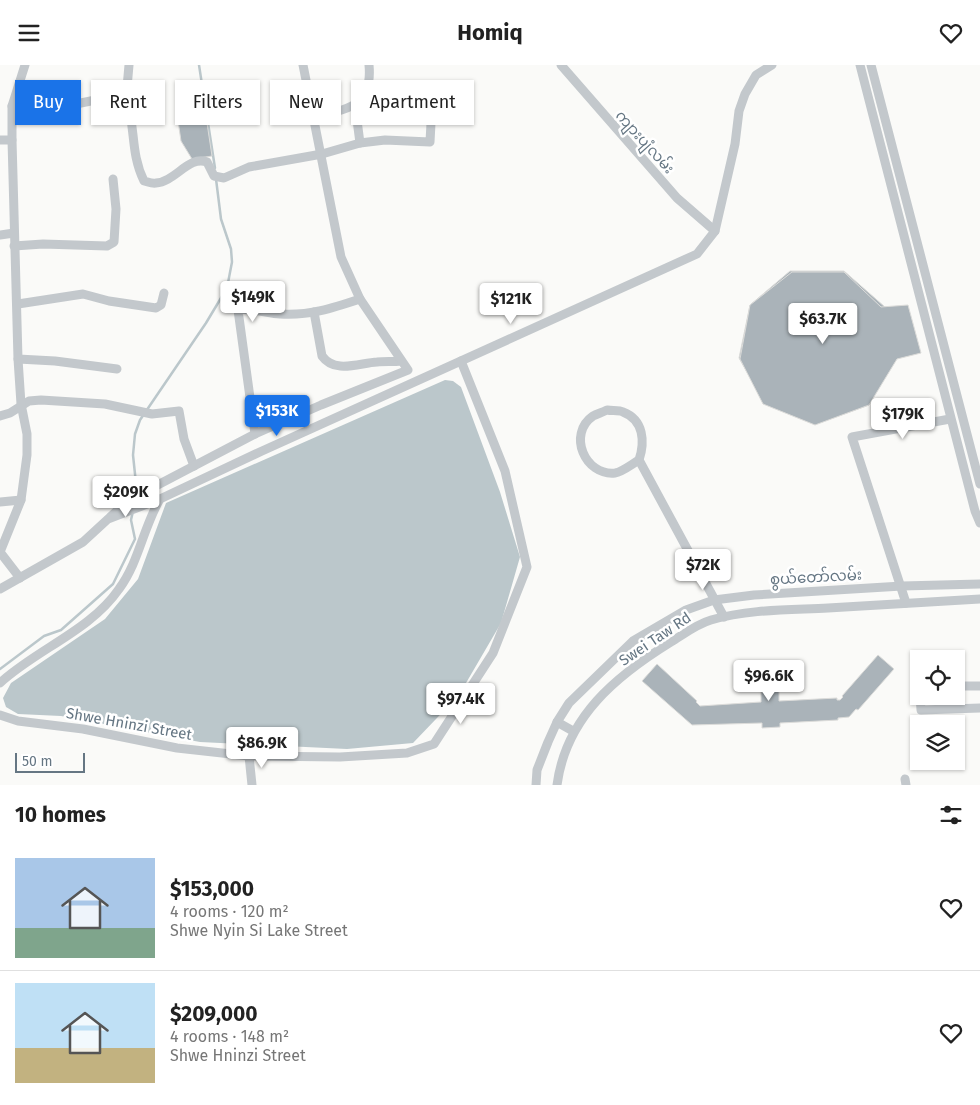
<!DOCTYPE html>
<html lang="en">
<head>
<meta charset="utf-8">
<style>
	body { margin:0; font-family:"Fira Sans","Noto Sans Myanmar",sans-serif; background:#f2f2f2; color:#222; height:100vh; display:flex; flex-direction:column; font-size:19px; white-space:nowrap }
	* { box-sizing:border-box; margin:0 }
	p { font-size:16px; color:#767676 }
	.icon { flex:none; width:28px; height:28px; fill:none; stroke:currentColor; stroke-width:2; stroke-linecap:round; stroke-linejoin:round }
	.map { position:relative; height:720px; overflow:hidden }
	.drawer { display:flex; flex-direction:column; background:#fff; flex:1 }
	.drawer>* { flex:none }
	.guide { position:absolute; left:15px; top:15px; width:500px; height:45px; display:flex; gap:10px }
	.controls { position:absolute; left:910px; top:585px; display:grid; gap:10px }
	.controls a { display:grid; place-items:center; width:55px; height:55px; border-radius:0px; background:#fff; box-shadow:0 1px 4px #0004; font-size:25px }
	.scale { position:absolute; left:15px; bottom:12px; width:70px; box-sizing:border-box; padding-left:5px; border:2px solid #657683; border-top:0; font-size:14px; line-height:18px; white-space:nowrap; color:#657683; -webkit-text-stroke:4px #fff; paint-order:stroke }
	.price { position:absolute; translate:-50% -42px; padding:0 11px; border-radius:5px; background:#fff; color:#222; font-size:16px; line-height:32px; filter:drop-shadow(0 1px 2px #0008) }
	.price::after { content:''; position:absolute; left:50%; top:30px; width:15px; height:11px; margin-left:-8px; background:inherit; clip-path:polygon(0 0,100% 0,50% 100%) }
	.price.active { background:#1a73e8; color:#fff }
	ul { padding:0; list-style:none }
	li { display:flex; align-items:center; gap:15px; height:125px; padding:0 15px }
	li+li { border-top:1px solid #e0e0e0 }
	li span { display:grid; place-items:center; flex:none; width:140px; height:100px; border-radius:0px; color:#555 }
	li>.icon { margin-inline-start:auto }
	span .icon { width:60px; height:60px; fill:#fffc; stroke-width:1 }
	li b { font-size:21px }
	h2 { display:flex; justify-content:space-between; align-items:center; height:60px; padding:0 15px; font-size:21px }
	.chip { padding:0 18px; border-radius:0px; background:#fff; box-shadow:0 1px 4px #0004; font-size:18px; line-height:45px }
	.chip.active { background:#1a73e8; color:#fff }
	header { display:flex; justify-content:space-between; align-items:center; height:65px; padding:0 15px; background:#fff; font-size:22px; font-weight:700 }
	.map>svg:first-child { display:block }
</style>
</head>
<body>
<header><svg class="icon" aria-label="menu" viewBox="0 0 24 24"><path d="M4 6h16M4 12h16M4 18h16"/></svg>Homiq<svg class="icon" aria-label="heart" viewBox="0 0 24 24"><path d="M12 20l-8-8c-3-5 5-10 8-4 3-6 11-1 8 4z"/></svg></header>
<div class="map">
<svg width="980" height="720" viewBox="0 0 980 720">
	<rect width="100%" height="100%" fill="#fafaf8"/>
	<!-- water -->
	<polygon fill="#bbc7cb" points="445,315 453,316 461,322 500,427 520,492 501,558 459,630 413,678 347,684 200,677 61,651 18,649 6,642 3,633 11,618 105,554 138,514 166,438"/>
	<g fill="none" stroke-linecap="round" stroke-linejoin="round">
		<!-- stream -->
		<g stroke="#bbc7cb" stroke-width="2.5">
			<polyline points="199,0 215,103"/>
			<polyline points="137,428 133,390 135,369 140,355 206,258 227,223 232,197 231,184 221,154 216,114"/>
			<polyline points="0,604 44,571 61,565 113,519 135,474 131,455 133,446"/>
		</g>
	</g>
	<!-- building -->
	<g fill="#aab3b9" stroke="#dcdcda">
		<polygon points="205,45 212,91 192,94 181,76 177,49"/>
		<polygon points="790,206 844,206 885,242 896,293 869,340 816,359 765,338 739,293 750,240"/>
		<polygon points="792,207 844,207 881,242 908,240 921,288 897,294 869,340 815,360 763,339 740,294 750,240"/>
		<polygon points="878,590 894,604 858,645 856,644 849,652 838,653 838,655 780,658 780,662 762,663 762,658 692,660 642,616 657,599 697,636 696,637 700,641 761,637 761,627 779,626 779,636 837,633 837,635 840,635 843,632 842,631"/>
	</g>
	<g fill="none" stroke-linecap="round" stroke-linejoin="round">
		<!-- minor -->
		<g stroke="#c3c8cc" stroke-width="9">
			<polyline points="561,0 677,133 715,166"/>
			<polyline points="860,0 975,446 980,458"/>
			<polyline points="871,0 980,419"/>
			<polyline points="365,29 399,30"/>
			<polyline points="126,34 129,0"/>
			<polyline points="355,40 360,78"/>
			<path d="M12,41L76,39L115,31L126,34C136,61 130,88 144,116C148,117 153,119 156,118C175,117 189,90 207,97L214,111L224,113L249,102L322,89L360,78L385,75L430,77L432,39"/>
			<path d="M313,50C347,46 373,41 369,0"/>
			<polyline points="0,75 12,75"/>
			<polyline points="0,170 14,168"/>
			<polyline points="14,181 43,179 107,181 114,177 116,144 113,114"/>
			<polyline points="18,239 83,229 109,236 156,243 161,240 164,228"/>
			<path d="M314,247L322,291C335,309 359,298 377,297C385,296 393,297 401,296"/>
			<polyline points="18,294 55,296 117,304"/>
			<path d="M607,345C612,346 619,345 623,347C644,355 645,377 639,395C632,399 622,407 615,408C585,411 567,369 593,351C597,349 603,347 607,345Z"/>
			<polyline points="0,351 10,348 29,336 41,335 105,339 152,349 179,346 184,374 194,401"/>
			<path d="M255,369L238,245C251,243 267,248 280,249C309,251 333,243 360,234"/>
			<polyline points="639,395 724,552"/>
			<polyline points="0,437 21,435"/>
			<polyline points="110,452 129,435 255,369 321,340 408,305 360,234 341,192 303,0"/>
			<polyline points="0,487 21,435 27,390 27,369 21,339 18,294 12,75 12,41 25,0"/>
			<polyline points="0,487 20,513"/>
			<polyline points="0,524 83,477 108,454 160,434 262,386 697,189 715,166 735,79 739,46 745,29 756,10 772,0"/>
			<polyline points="906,538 852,372 950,354"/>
			<path d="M0,618C37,584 90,566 119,524C139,497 143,463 160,434"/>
			<polyline points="956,621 980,621"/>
			<polyline points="920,631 921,645 980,643"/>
			<polyline points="0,650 18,656 83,664 177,683 249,691 340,692 407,688 434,679 493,588 527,502 505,406 461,296"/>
			<polyline points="557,657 573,666"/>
			<polyline points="249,691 252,720"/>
			<polyline points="905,714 906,720"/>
			<polyline points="536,720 537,705 548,677 557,657 569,638 633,576 686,545 714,535 754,530 902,521 980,519"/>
			<path d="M557,720C566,652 616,611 671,577C684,569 697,559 711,555C749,544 790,545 828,543C879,540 929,537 980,534"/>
		</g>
	</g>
	<g text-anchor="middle" stroke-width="5" stroke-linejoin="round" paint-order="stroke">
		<!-- street labels -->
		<g font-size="15" fill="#657683" stroke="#fff">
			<text transform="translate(645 77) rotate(48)" y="5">ကျားပျံလမ်း</text>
			<text transform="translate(816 512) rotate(-3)" y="5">စွယ်တော်လမ်း</text>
			<text transform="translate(655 574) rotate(-34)" y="5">Swei Taw Rd</text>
			<text transform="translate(129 659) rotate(10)" y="5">Shwe Hninzi Street</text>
		</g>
	</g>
</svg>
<div class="controls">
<a><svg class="icon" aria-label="locate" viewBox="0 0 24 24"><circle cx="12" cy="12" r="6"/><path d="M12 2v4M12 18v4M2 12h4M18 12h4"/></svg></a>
<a><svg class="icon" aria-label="layers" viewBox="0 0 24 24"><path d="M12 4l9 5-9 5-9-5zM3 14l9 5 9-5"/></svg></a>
</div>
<div class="scale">50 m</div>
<b class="price" style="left:253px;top:258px">$149K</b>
<b class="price" style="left:511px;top:260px">$121K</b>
<b class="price" style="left:823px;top:280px">$63.7K</b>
<b class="price active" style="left:277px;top:372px">$153K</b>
<b class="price" style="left:903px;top:375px">$179K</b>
<b class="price" style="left:126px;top:453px">$209K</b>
<b class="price" style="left:703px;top:526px">$72K</b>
<b class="price" style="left:769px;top:637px">$96.6K</b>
<b class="price" style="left:461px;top:660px">$97.4K</b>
<b class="price" style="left:262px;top:704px">$86.9K</b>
<div class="guide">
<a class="chip active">Buy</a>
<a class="chip">Rent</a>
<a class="chip">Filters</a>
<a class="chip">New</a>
<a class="chip">Apartment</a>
</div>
</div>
<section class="drawer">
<h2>10 homes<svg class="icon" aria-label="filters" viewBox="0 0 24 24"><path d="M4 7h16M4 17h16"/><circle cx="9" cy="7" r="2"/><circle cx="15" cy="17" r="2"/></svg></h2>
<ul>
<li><span style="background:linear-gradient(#a9c7e8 70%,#7fa58c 0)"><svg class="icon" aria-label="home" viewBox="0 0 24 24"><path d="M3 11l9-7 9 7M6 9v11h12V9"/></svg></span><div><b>$153,000</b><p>4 rooms · 120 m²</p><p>Shwe Nyin Si Lake Street</p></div><svg class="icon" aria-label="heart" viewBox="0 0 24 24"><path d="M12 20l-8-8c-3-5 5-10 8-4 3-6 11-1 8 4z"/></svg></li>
<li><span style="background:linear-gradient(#bfe0f5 65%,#c2b280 0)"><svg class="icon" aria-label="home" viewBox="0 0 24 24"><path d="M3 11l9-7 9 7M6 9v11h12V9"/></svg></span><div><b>$209,000</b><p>4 rooms · 148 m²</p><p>Shwe Hninzi Street</p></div><svg class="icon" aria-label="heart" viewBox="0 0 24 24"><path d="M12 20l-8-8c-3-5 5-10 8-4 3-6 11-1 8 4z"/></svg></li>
</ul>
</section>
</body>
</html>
